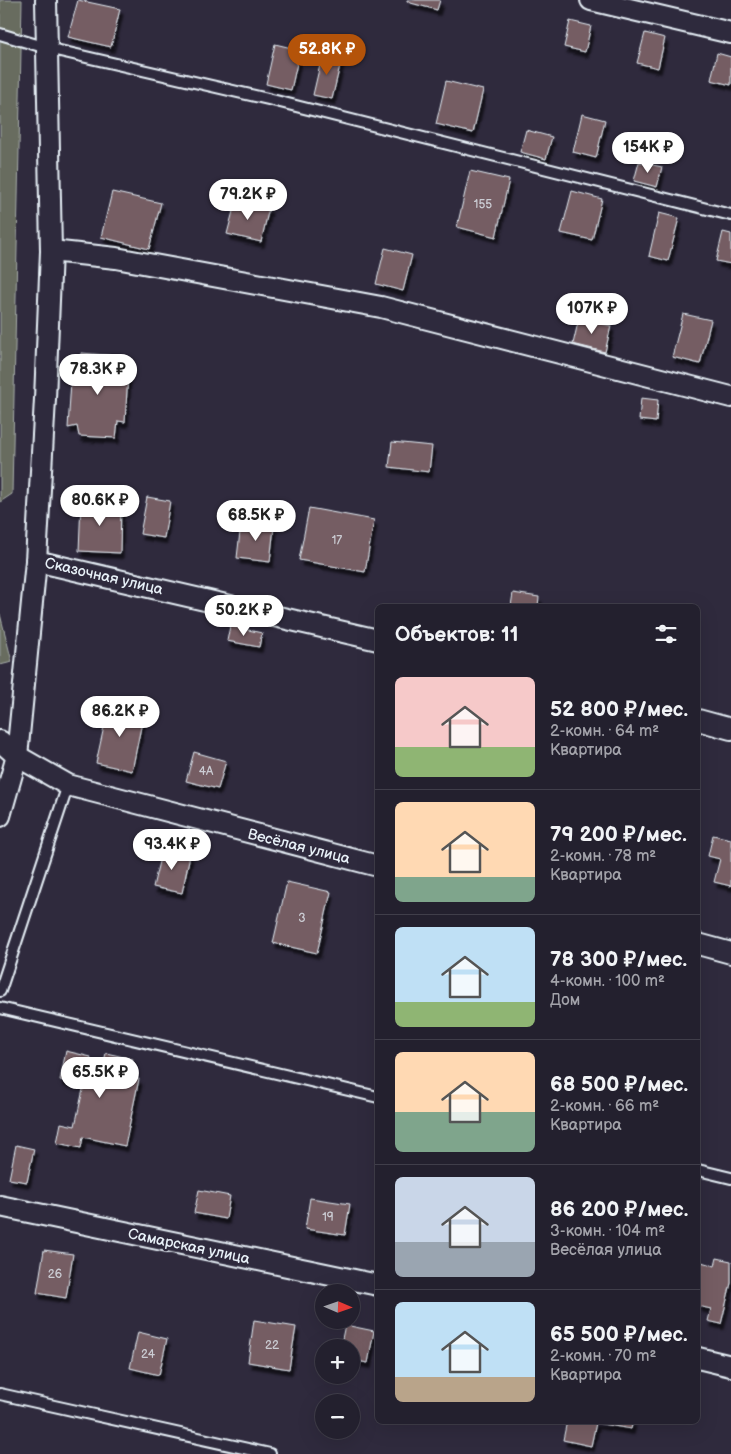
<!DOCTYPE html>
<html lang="ru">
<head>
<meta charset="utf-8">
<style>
	body { margin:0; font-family:"Balsamiq Sans",sans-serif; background:#2f2d3a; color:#f1f3f6; height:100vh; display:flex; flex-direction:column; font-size:19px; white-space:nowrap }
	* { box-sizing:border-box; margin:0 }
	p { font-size:16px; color:#a3a3aa }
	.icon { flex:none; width:28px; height:28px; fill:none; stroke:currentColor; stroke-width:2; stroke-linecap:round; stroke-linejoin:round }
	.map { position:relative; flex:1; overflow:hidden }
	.side { position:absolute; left:375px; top:604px; width:325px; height:820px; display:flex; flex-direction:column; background:#23202e; border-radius:8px; box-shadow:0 5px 20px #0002,0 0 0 1px #403e4a }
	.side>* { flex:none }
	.needle { width:32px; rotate:92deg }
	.controls { position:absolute; left:315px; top:1284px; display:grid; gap:10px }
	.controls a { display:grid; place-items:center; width:45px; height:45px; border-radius:50%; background:#23202e; box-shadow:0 5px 20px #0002,0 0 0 1px #403e4a; font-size:25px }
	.price { position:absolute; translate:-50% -42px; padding:0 11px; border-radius:18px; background:#fff; color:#222; font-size:16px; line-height:32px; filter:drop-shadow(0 1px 2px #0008) }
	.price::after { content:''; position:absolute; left:50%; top:30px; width:15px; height:11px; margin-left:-8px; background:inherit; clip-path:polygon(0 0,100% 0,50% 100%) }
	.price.active { background:#b45309; color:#fff }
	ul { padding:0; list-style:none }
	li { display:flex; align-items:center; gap:15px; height:125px; padding:0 20px }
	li+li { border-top:1px solid #403e4a }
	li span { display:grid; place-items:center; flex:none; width:140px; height:100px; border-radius:8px; color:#555 }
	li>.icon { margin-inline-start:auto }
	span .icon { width:60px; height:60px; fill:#fffc; stroke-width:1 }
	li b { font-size:21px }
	h2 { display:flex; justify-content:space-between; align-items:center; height:60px; padding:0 20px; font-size:21px }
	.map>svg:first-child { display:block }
</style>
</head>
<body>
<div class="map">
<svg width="731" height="1454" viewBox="0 0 731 1454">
	<defs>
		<filter id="shadow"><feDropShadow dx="3" dy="5.5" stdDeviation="1" flood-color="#0009"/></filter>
	</defs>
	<rect width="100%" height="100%" fill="#2f2a3d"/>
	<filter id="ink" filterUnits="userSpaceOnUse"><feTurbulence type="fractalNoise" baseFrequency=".02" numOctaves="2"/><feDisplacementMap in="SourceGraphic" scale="10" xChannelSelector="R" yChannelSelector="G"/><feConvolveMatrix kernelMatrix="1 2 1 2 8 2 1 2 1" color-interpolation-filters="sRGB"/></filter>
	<g filter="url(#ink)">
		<!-- green -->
		<g fill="#676c5e" stroke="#a8aeab">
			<polygon points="0,0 22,0 12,494 0,502"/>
			<polygon points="0,614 12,662 0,665"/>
		</g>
		<!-- building -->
		<g fill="#745d63" stroke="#e8f1f8" filter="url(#shadow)">
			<polygon points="78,0 120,9 111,47 68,37"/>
			<polygon points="407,0 440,0 437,10 407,2"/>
			<polygon points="570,21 591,26 585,52 564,47"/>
			<polygon points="645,33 665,38 658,68 637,63"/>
			<polygon points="275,44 300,50 291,90 266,84"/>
			<polygon points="323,52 342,57 332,99 313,95"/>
			<polygon points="717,53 731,57 731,85 711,80"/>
			<polygon points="446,81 483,90 473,133 436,124"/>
			<polygon points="582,114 605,120 596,158 573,152"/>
			<polygon points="526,130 552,137 546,159 520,152"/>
			<polygon points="639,162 662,167 657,187 634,181"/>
			<polygon points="470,171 509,180 496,237 457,227"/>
			<polygon points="572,191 602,199 592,240 561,233"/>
			<polygon points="112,192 161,203 149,249 101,237"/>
			<polygon points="236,200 269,208 261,242 227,234"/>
			<polygon points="659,213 679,218 668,261 649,256"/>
			<polygon points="723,232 731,234 731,264 716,261"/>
			<polygon points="385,248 412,255 403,291 376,284"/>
			<polygon points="683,314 711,320 700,364 672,357"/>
			<polygon points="579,318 611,326 605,352 573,344"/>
			<polygon points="81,353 119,356 118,374 128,375 125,422 118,421 116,438 79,436 77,426 68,428 72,365 80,365"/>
			<polygon points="641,398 658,400 656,422 639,420"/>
			<polygon points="392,442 432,446 429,472 389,467"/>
			<polygon points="147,497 170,501 164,538 140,534"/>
			<polygon points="81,502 121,503 120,553 79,551"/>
			<polygon points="309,508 374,520 365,572 299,560"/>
			<polygon points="241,523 274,527 270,562 237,558"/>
			<polygon points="513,593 539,597 538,606 511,606"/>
			<polygon points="230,626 262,633 259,647 227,641"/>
			<polygon points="109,704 144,712 132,771 96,763"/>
			<polygon points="194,752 226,761 218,789 186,781"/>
			<polygon points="713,835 731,839 731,886 714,882 720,859 708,856"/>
			<polygon points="162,849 190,855 182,893 153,887"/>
			<polygon points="287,882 331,892 317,953 273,943"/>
			<polygon points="66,1051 91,1057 90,1063 103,1066 106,1053 133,1059 129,1077 139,1079 125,1146 83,1137 81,1148 57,1143 61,1123 75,1126 84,1085 60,1080"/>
			<polygon points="16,1145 34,1149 27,1182 9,1179"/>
			<polygon points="199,1190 230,1196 226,1219 194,1213"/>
			<polygon points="310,1198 350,1204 345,1235 305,1229"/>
			<polygon points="44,1250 73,1254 66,1298 37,1293"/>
			<polygon points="717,1258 731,1261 731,1283 721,1324 708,1321 711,1309 698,1306 698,1261 715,1266"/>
			<polygon points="254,1320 296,1327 289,1369 248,1362"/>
			<polygon points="345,1325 374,1331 368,1363 351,1360 351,1348 340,1348"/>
			<polygon points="138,1332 167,1339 159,1375 130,1368"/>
			<polygon points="567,1421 633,1421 631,1429 596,1423 591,1446 563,1440"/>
		</g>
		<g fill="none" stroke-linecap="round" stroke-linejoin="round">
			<defs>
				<g id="lane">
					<polyline points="0,34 47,48 268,99 731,215"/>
					<polyline points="0,991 68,785"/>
					<polyline points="0,1008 378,1097"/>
					<polyline points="698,1170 731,1178"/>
					<polyline points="0,1394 270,1454"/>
				</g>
				<g id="street">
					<polyline points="591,0 731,33"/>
					<polyline points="51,251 116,258 381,307 731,397"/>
					<polyline points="36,561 378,640"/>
					<polyline points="698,720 731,729"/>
					<polyline points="0,741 17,756 68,785 378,866"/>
					<polyline points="0,816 17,756 36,561 45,399 51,251 46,0"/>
					<polyline points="698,944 731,953"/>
					<polyline points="0,1206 378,1285"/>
					<polyline points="698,1358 731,1366"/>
				</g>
			</defs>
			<!-- lane casing -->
			<use href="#lane" stroke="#e8f1f8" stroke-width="14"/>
			<!-- street casing -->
			<use href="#street" stroke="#e8f1f8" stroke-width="24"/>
			<!-- lane -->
			<use href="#lane" stroke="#2f2a3d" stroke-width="10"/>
			<!-- street -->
			<use href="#street" stroke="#2f2a3d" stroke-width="20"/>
		</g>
	</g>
	<g text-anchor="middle" stroke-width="4.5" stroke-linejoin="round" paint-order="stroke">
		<!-- number labels -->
		<g font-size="12" fill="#cbccd3">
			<text x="483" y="208">155</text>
			<text x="337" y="544">17</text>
			<text x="206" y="775">4А</text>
			<text x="302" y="922">3</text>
			<text x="328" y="1221">19</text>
			<text x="55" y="1278">26</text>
			<text x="272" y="1349">22</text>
			<text x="148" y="1358">24</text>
		</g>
		<!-- street labels -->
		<g font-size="15" fill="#e8f1f8" stroke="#2f2a3d">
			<text transform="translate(104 576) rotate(13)" y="5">Сказочная улица</text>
			<text transform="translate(299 846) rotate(14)" y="5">Весёлая улица</text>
			<text transform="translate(189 1246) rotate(12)" y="5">Самарская улица</text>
		</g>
	</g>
</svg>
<div class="controls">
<a><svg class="needle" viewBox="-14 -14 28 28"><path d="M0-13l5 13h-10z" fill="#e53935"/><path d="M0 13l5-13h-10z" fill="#a3a3aa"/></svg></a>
<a>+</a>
<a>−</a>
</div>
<b class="price active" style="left:327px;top:76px">52.8K ₽</b>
<b class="price" style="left:648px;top:174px">154K ₽</b>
<b class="price" style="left:248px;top:221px">79.2K ₽</b>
<b class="price" style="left:592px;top:335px">107K ₽</b>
<b class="price" style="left:98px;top:396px">78.3K ₽</b>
<b class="price" style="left:100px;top:527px">80.6K ₽</b>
<b class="price" style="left:256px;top:542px">68.5K ₽</b>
<b class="price" style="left:244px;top:637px">50.2K ₽</b>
<b class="price" style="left:120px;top:738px">86.2K ₽</b>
<b class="price" style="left:172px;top:871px">93.4K ₽</b>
<b class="price" style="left:100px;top:1099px">65.5K ₽</b>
<section class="side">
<h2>Объектов: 11<svg class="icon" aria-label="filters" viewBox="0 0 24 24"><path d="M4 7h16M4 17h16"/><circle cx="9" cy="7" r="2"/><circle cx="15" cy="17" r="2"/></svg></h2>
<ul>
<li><span style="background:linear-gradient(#f6c9c9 70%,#8fb573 0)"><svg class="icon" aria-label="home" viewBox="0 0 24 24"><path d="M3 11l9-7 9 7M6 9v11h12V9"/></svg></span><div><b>52 800 ₽/мес.</b><p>2-комн. · 64 m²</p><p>Квартира</p></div></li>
<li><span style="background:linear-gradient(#ffd9b3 75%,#7fa58c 0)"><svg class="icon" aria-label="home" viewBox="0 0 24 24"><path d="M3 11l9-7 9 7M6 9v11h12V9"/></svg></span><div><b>79 200 ₽/мес.</b><p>2-комн. · 78 m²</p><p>Квартира</p></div></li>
<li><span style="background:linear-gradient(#bfe0f5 75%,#8fb573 0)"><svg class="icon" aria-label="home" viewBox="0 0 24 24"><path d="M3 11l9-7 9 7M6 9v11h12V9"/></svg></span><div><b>78 300 ₽/мес.</b><p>4-комн. · 100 m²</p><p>Дом</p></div></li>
<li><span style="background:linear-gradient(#ffd9b3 60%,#7fa58c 0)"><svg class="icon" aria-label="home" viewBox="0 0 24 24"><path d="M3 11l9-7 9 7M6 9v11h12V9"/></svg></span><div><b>68 500 ₽/мес.</b><p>2-комн. · 66 m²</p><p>Квартира</p></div></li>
<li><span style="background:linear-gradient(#c9d6e8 65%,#9aa5b1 0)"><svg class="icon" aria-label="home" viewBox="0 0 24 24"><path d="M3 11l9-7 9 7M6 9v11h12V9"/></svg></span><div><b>86 200 ₽/мес.</b><p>3-комн. · 104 m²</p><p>Весёлая улица</p></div></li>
<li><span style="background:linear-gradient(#bfe0f5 75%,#b9a48a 0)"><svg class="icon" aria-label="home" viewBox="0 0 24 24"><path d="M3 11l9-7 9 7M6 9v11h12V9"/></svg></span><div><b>65 500 ₽/мес.</b><p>2-комн. · 70 m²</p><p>Квартира</p></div></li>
</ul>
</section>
</div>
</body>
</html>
